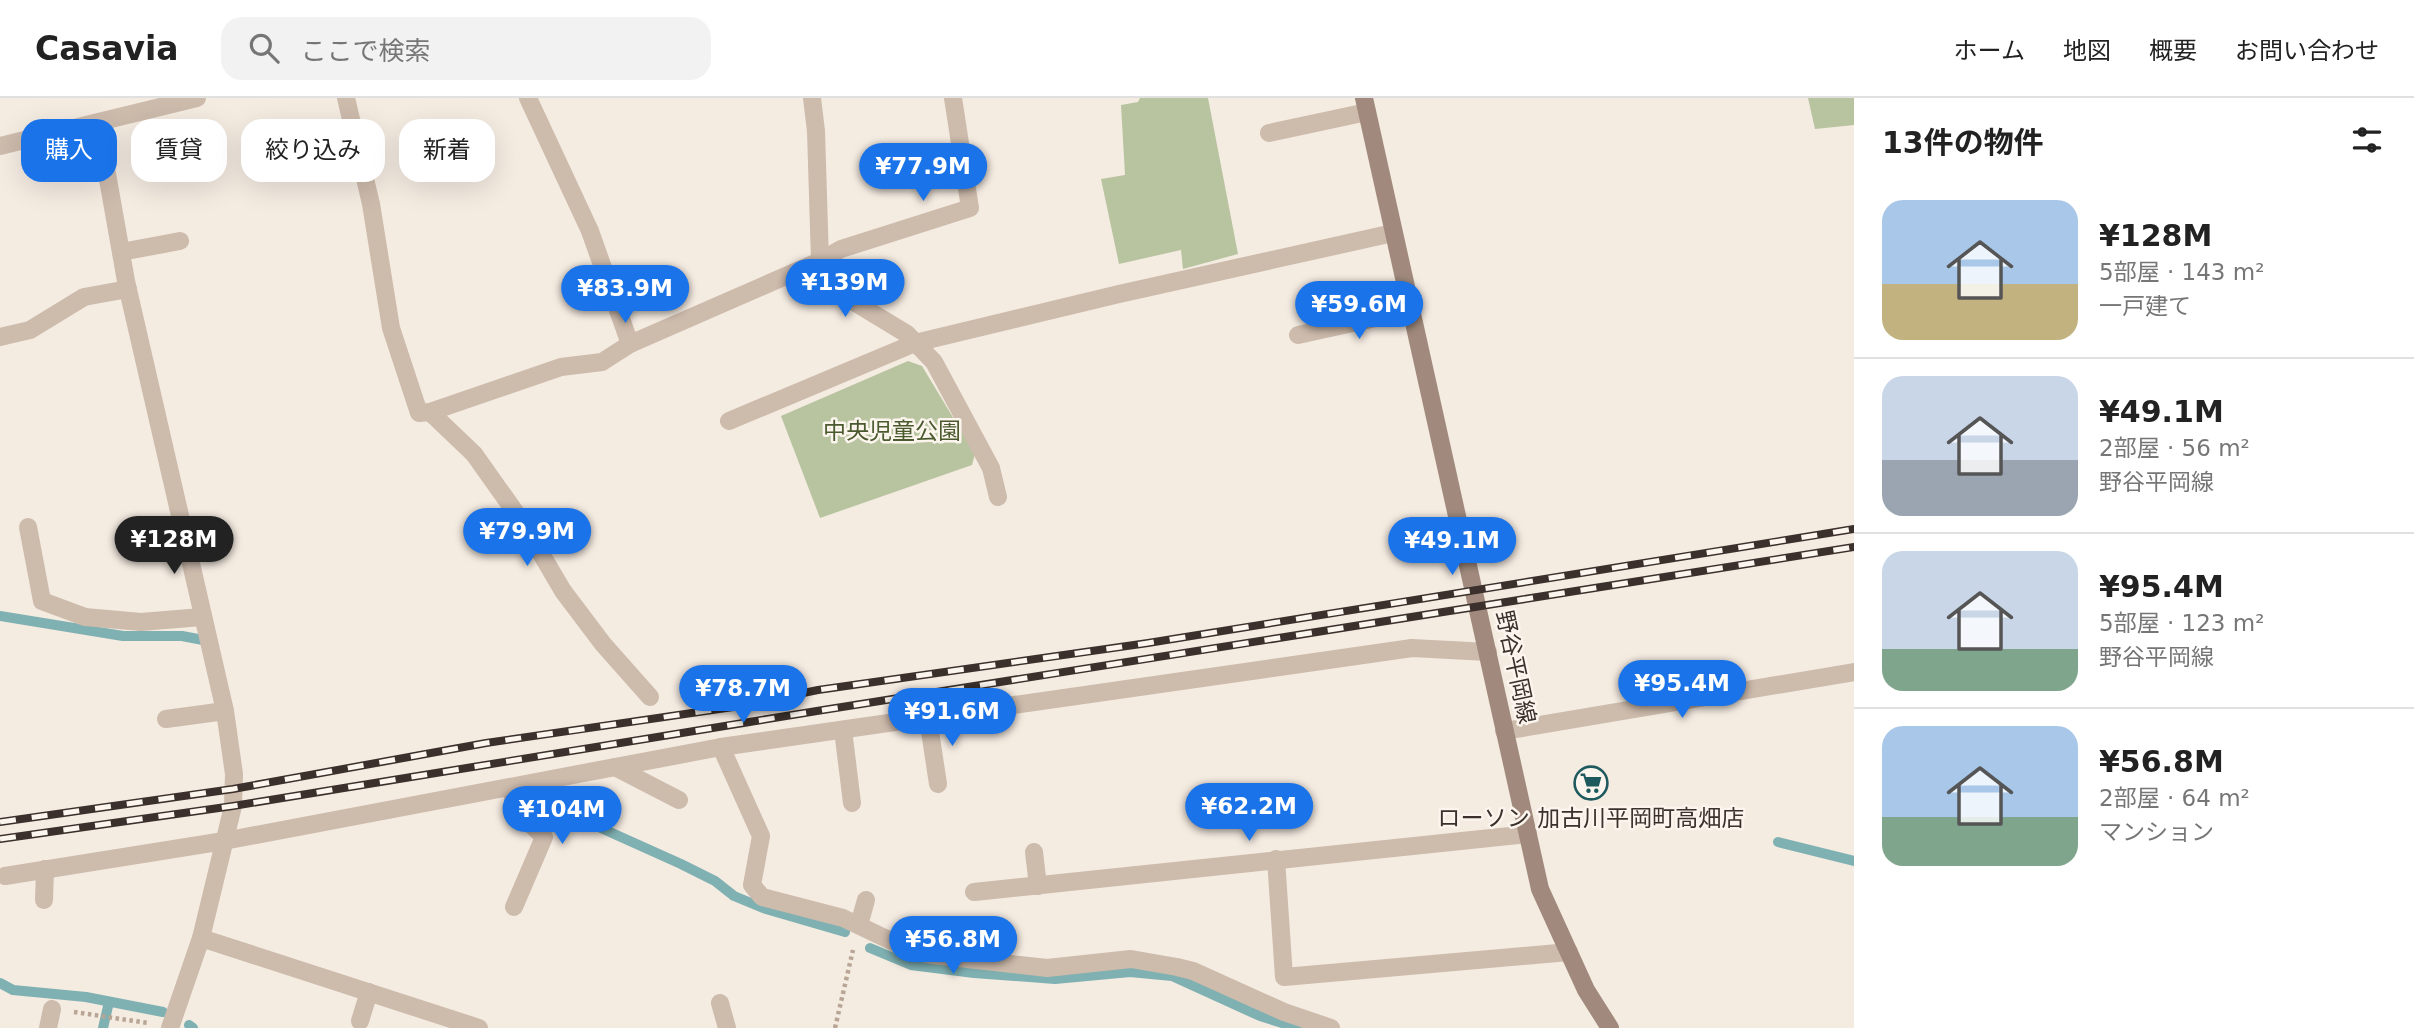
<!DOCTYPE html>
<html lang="ja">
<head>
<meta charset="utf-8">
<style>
	body { margin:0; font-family:"DejaVu Sans","Noto Sans JP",sans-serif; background:#f2f2f2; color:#222; height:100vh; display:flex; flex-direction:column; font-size:26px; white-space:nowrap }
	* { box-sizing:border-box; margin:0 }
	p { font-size:23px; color:#767676 }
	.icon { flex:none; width:38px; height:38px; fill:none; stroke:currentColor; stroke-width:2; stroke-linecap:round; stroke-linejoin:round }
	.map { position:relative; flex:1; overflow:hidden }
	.side { display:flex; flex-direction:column; background:#fff; width:560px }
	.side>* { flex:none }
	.top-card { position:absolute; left:21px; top:21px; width:665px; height:63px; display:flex; gap:14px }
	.price { position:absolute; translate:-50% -60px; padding:0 16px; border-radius:24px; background:#1a73e8; color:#fff; font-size:23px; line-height:46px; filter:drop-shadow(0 2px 4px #0008) }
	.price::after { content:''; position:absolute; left:50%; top:42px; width:21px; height:16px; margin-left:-10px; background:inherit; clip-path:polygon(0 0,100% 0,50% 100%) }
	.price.active { background:#222; color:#fff }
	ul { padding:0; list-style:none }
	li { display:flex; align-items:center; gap:21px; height:175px; padding:0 28px }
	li+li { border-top:2px solid #e0e0e0 }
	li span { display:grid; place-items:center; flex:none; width:196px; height:140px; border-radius:21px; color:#555 }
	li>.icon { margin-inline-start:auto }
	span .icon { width:84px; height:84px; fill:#fffc; stroke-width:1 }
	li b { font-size:30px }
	h2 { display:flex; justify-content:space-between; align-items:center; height:84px; padding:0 28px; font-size:30px }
	.pill { padding:0 24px; border-radius:21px; background:#fff; box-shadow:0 7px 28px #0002; font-size:24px; line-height:63px }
	.pill.active { background:#1a73e8; color:#fff }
	header { display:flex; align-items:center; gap:42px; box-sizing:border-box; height:98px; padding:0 35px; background:#fff; border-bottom:2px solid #e0e0e0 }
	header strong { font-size:33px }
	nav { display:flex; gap:38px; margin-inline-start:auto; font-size:24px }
	.search { width:490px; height:63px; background:#f2f2f2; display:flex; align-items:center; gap:18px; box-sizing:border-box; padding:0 24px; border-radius:21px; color:#767676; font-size:26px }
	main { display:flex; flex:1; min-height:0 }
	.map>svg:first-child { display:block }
</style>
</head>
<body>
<header>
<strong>Casavia</strong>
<div class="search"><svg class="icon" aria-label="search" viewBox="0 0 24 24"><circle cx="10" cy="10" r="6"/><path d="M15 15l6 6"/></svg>ここで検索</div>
<nav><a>ホーム</a><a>地図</a><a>概要</a><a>お問い合わせ</a></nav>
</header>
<main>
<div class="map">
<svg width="1854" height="930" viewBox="0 0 1854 930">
	<rect width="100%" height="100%" fill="#f4ebe1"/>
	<!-- green -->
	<g fill="#b8c4a0">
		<polygon points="1140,0 1208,0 1238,156 1183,171 1181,152 1119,166 1101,81 1125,77 1121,7 1138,4"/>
		<polygon points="1808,0 1854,0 1854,27 1815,31"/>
		<polygon points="908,263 922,268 975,356 972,367 820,420 781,318"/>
	</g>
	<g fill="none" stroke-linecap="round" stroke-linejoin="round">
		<!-- stream -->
		<g stroke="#7fb0b2" stroke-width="10">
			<polyline points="0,518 123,538 182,538 203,542"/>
			<polyline points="533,707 550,713 572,717 681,766 715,783 734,798 763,810 845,834"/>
			<polyline points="1778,744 1854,763"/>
			<polyline points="870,850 911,867 974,875 1055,881 1130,874 1172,878 1260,918 1298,930"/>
			<polyline points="0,885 13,892 86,899 163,914"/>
			<polyline points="189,927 193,930"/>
			<polyline points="103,930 109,904"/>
		</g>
		<!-- path -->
		<g stroke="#b9a596" stroke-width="4.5" stroke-dasharray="3.5 3.5" stroke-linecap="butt">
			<polyline points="74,914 148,925"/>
			<polyline points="835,930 853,852"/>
		</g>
		<!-- minor -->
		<g stroke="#cdbbac" stroke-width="18">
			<polyline points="346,0 371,106 391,230 419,315 430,314 561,269 602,264 630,246 820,163 841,151 970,110 953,0"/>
			<polyline points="528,0 590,133 630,246"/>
			<polyline points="812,0 816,33 820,163 846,199 907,236 934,264 991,370 998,399"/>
			<polyline points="98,25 126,183 225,613 234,676 233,708 201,840 170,930"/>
			<polyline points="1269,35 1367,14"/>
			<polyline points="0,48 197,0"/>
			<polyline points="121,154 180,143"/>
			<polyline points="1298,237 1412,212"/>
			<polyline points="0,239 30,232 84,199 128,191"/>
			<polyline points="430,314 474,356 523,425 563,493 603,546 650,599"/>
			<polyline points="729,323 915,245 1119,196 1393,135"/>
			<polyline points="28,429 42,503 85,519 141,524 202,519"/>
			<polyline points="928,620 938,686"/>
			<polyline points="166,621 225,613"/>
			<polyline points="843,632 852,705"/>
			<polyline points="721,649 761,738 752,787 762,799 843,820 910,852 932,857 1047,870 1131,861 1177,869 1193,873 1284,914 1331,930"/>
			<polyline points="615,669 679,702"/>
			<polyline points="511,689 516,712 544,739 514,809"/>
			<polyline points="1034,754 1038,788"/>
			<polyline points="1276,761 1284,879 1569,854"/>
			<polyline points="5,778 224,743 721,649 1412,550 1488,554"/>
			<polyline points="974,794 1528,736"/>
			<polyline points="44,802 45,771"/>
			<polyline points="859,827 866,802"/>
			<polyline points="201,840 479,930"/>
			<polyline points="720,905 727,930"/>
			<polyline points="360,923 369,894"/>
			<polyline points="48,930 52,911"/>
		</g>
		<!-- tertiary -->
		<polyline stroke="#cdbbac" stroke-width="18" points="1504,633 1854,574"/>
		<!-- secondary -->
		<polyline stroke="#a18a7d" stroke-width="18" points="1364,0 1540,791 1586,892 1610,930"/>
		<defs>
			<g id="rail">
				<polyline points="0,724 233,691 486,645 740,608 818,592 1148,545 1854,431"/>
				<polyline points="0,741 233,708 823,612 1854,449"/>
			</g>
		</defs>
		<!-- rail casing -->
		<use href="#rail" stroke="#3b302b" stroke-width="8"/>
		<!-- rail -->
		<use href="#rail" stroke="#fbf5ee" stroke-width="5" stroke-dasharray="16" stroke-linecap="butt"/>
	</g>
	<!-- icons -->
	<defs>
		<symbol id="supermarket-ring" viewBox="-11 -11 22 22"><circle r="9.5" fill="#fbf5ee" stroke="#1f5a5e" stroke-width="1.5"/><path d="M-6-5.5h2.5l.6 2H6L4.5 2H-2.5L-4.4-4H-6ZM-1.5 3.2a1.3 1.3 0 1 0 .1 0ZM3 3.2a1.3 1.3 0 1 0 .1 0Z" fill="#1f5a5e"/></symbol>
	</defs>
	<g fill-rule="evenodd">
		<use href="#supermarket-ring" x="1572" y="666" width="38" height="38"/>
	</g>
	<g text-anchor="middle" stroke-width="5" stroke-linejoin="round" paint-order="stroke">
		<!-- park labels -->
		<g font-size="23" fill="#4a5a2e" stroke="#fbf5ee">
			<text x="892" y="341">中央児童公園</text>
		</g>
		<!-- street labels -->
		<g font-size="23" fill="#3b302b" stroke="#fbf5ee">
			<text transform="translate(1516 569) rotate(78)" y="8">野谷平岡線</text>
		</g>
		<!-- poi labels -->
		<g font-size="23" fill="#3b302b" stroke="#fbf5ee">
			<text x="1591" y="728">ローソン 加古川平岡町高畑店</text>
		</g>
	</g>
</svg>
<b class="price" style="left:923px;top:105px">¥77.9M</b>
<b class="price" style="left:845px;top:221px">¥139M</b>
<b class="price" style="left:625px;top:227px">¥83.9M</b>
<b class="price" style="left:1359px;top:243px">¥59.6M</b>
<b class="price" style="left:527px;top:470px">¥79.9M</b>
<b class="price active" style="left:174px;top:478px">¥128M</b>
<b class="price" style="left:1452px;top:479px">¥49.1M</b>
<b class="price" style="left:1682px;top:622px">¥95.4M</b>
<b class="price" style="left:743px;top:627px">¥78.7M</b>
<b class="price" style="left:952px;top:650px">¥91.6M</b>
<b class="price" style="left:1249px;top:745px">¥62.2M</b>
<b class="price" style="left:562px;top:748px">¥104M</b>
<b class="price" style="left:953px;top:878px">¥56.8M</b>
<div class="top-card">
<a class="pill active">購入</a>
<a class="pill">賃貸</a>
<a class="pill">絞り込み</a>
<a class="pill">新着</a>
</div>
</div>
<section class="side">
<h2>13件の物件<svg class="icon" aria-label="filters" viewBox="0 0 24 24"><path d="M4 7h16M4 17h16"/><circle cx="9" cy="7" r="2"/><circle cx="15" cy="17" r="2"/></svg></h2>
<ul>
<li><span style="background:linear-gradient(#a9c7e8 60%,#c2b280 0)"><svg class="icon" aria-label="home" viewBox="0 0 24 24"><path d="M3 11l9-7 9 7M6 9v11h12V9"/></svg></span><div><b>¥128M</b><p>5部屋 · 143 m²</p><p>一戸建て</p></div></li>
<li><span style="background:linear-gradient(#c9d6e8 60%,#9aa5b1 0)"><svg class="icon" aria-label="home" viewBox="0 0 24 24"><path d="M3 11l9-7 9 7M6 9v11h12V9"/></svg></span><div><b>¥49.1M</b><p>2部屋 · 56 m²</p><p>野谷平岡線</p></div></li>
<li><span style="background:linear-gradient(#c9d6e8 70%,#7fa58c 0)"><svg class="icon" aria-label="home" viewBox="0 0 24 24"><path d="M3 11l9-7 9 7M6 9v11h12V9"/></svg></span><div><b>¥95.4M</b><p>5部屋 · 123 m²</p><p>野谷平岡線</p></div></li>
<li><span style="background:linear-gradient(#a9c7e8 65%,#7fa58c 0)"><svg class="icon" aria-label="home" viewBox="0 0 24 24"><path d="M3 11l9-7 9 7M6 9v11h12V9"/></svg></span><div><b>¥56.8M</b><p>2部屋 · 64 m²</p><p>マンション</p></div></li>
</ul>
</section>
</main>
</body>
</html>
